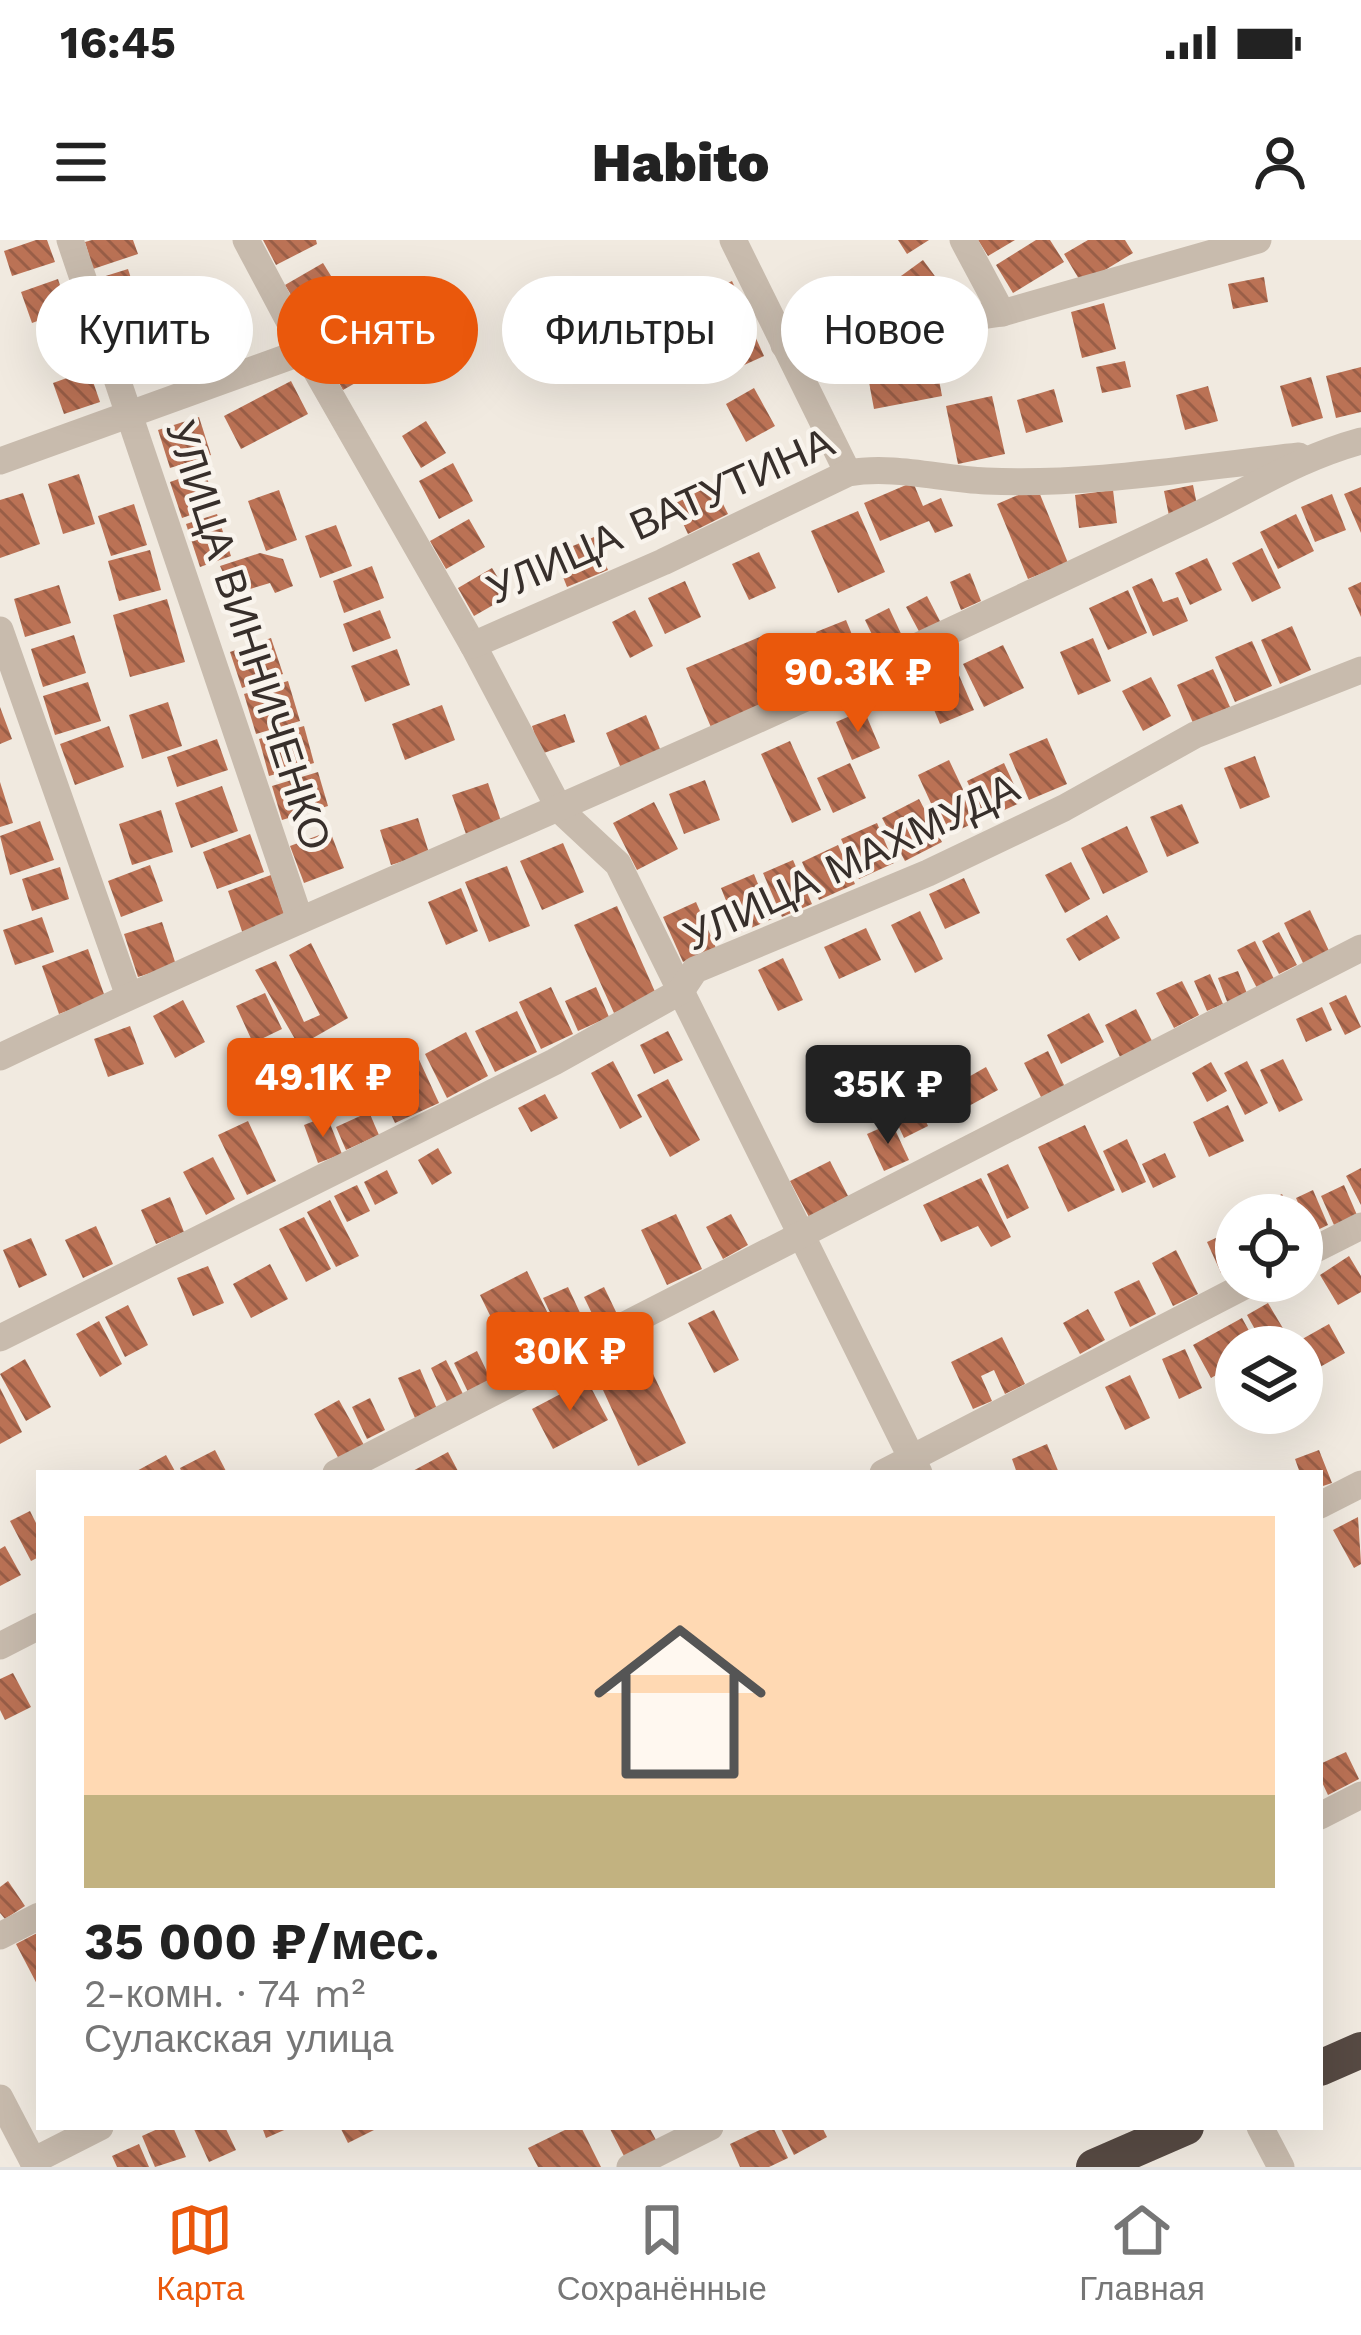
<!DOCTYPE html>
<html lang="ru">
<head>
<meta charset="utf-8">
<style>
	body { margin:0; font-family:"Work Sans",sans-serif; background:#f2f2f2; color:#222; height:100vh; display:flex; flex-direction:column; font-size:45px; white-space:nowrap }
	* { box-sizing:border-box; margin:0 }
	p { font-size:39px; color:#767676 }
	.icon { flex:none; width:66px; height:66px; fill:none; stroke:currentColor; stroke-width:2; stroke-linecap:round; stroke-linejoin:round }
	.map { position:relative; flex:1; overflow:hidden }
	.panel { position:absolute; left:36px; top:1230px; width:1287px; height:660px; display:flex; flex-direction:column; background:#fff; border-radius:0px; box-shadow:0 12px 48px #0002 }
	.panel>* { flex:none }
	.banner { position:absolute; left:36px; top:36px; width:1290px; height:108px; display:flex; gap:24px }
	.tools { position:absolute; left:1215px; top:954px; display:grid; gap:24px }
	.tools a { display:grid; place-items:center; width:108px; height:108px; border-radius:50%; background:#fff; box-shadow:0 12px 48px #0002; font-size:60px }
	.price { position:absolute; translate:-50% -102px; padding:0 27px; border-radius:12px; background:#ea580c; color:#fff; font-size:39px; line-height:78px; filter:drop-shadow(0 3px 6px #0008) }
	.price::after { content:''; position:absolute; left:50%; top:72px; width:36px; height:27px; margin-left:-18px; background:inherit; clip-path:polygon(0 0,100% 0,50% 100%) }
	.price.current { background:#222; color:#fff }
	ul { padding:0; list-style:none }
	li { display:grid; align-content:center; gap:24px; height:636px; padding:0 48px }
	li span { display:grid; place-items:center; height:372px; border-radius:0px; color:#555 }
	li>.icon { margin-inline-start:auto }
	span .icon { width:216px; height:216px; fill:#fffc; stroke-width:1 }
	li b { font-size:51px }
	.tag { padding:0 42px; border-radius:54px; background:#fff; box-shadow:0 12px 48px #0002; font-size:42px; line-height:108px }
	.tag.current { background:#ea580c; color:#fff }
	.status { display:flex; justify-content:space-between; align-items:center; height:84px; padding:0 60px; background:#fff; direction:ltr }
	.status svg { height:33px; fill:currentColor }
	header { display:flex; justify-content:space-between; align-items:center; height:156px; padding:0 48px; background:#fff; font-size:54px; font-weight:800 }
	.tabs { display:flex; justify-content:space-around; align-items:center; height:168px; border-top:3px solid #e0e0e0; background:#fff; font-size:33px; color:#767676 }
	.tabs a { display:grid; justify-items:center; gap:6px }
	.tabs .current { color:#ea580c }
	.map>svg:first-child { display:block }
</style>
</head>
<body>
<div class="status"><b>16:45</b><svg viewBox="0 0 49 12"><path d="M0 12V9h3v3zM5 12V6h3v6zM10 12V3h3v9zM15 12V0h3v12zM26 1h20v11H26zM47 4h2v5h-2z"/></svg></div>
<header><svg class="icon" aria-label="menu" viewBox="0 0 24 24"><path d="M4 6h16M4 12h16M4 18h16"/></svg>Habito<svg class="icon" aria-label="person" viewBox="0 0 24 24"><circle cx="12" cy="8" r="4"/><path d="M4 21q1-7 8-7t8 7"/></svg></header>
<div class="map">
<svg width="1361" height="1927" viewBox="0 0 1361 1927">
	<defs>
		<pattern id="building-back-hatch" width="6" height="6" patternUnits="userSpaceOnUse" patternTransform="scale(3)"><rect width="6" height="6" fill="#bb7255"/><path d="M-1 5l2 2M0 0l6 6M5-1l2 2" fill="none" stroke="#995e47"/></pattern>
	</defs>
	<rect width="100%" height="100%" fill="#f1eae0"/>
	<!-- building -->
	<g fill="url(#building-back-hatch)">
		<polygon points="36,0 47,0 55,22 12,36 4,11"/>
		<polygon points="92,0 133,0 138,14 93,29 85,2"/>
		<polygon points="263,0 316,0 317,4 276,25"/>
		<polygon points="898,0 929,0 907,14"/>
		<polygon points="978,0 1015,0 988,16"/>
		<polygon points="1036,0 1050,0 1064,22 1013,53 996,25"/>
		<polygon points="1088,0 1125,0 1133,13 1082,44 1064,14"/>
		<polygon points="923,20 940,43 906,68 890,44"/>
		<polygon points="323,23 344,57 306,80 285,45"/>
		<polygon points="128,29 142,72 110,82 96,39"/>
		<polygon points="1264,37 1268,62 1233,69 1228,44"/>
		<polygon points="58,39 68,70 32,83 21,52"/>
		<polygon points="732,41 741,61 692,85 682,65"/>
		<polygon points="1104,63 1116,109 1082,118 1071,72"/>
		<polygon points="152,74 162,103 122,118 111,89"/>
		<polygon points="76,80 86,111 49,123 39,93"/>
		<polygon points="749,83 764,116 742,126 727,93"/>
		<polygon points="353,98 373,133 343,150 323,115"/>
		<polygon points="934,113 942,156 874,169 866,126"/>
		<polygon points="1125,121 1131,147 1102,153 1096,127"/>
		<polygon points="1361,127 1361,172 1336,178 1326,136"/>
		<polygon points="89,130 100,162 64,174 53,143"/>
		<polygon points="1311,137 1323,178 1292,187 1280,146"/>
		<polygon points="291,141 308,174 241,209 224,176"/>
		<polygon points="1208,146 1218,181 1185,190 1176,155"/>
		<polygon points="754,148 775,186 746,202 726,164"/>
		<polygon points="1054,149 1063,182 1026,193 1017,160"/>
		<polygon points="992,156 1005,214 958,224 946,166"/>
		<polygon points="199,177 211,215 170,228 158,190"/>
		<polygon points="426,181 446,213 421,228 402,196"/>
		<polygon points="453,223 473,261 439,279 419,241"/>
		<polygon points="204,230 217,266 182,278 170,242"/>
		<polygon points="79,234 95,284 63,294 48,244"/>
		<polygon points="913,242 923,266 941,258 953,286 935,293 929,281 880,301 864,263"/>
		<polygon points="713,244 728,274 688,294 674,264"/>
		<polygon points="1193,245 1198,270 1169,276 1164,251"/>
		<polygon points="1037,247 1068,323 1028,339 997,264"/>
		<polygon points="1361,247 1361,293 1344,254"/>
		<polygon points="279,250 297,300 266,311 248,261"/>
		<polygon points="1113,250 1117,283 1079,288 1075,255"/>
		<polygon points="23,253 40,304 0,318 0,260"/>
		<polygon points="1332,254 1346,290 1315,302 1301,267"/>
		<polygon points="134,264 147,305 111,316 98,276"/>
		<polygon points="858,271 885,332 838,353 811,291"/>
		<polygon points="217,274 231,316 200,327 186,284"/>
		<polygon points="1296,274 1314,311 1278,329 1260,292"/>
		<polygon points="469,279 485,307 446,329 430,301"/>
		<polygon points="336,285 352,326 320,338 305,296"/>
		<polygon points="594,297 608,330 567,347 554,314"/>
		<polygon points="1262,308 1281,348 1252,362 1232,323"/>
		<polygon points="150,310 161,350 119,361 108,321"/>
		<polygon points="759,312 776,348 749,360 732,324"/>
		<polygon points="260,313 283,319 293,346 275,353 270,343 233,354 220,326"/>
		<polygon points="1207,318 1222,350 1190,365 1175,333"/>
		<polygon points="372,326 384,358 344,373 333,341"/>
		<polygon points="492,328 509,356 474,376 458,348"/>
		<polygon points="970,333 981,361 961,370 950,342"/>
		<polygon points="1152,338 1163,362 1178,357 1188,381 1153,396 1132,347"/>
		<polygon points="685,341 701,377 665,394 648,358"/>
		<polygon points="1361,342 1361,377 1348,348"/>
		<polygon points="59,345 71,383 25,397 14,359"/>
		<polygon points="1128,350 1147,393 1108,410 1089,368"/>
		<polygon points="927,356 943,387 922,397 906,367"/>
		<polygon points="167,359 185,422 130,437 113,375"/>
		<polygon points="889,368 904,400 880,411 865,380"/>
		<polygon points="380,370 391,398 353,412 343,384"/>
		<polygon points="635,370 653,406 630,418 612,382"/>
		<polygon points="846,380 862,419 833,431 816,392"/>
		<polygon points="1292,386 1311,430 1280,444 1261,400"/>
		<polygon points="74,395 86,433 43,447 31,409"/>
		<polygon points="762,396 774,425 817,406 832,441 713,492 686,428"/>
		<polygon points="271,398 283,434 242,448 230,412"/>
		<polygon points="1093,398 1111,441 1078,455 1060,412"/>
		<polygon points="1252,401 1272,446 1235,462 1215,417"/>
		<polygon points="1003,405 1024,448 984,467 963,424"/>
		<polygon points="397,409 410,445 365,462 351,426"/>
		<polygon points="955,426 974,470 940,484 922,441"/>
		<polygon points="1213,429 1230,467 1193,483 1177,445"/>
		<polygon points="1151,437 1171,476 1143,491 1122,451"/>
		<polygon points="288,441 300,481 256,494 244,454"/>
		<polygon points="88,442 101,481 55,495 43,456"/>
		<polygon points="168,462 182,506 142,519 129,475"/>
		<polygon points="442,465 455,500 405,520 392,484"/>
		<polygon points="0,467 12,499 0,504"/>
		<polygon points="864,470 880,508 852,520 836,482"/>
		<polygon points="565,474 575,502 541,514 532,486"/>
		<polygon points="646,475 663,516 623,533 606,493"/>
		<polygon points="109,486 124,527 75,545 60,504"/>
		<polygon points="304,486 314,523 269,536 259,499"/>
		<polygon points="1047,498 1067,544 1029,560 1009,514"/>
		<polygon points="217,499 228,530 177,547 167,517"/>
		<polygon points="790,501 821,570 792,583 761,514"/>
		<polygon points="1255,516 1270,557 1240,569 1224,528"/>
		<polygon points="949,520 978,581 946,596 918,535"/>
		<polygon points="850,523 866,558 833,573 817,538"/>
		<polygon points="1004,523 1022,562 985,579 967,541"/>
		<polygon points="318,532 328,566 282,580 272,546"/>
		<polygon points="705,540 720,580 684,594 669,554"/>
		<polygon points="0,542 13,583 0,587"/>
		<polygon points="488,543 501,581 466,594 452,555"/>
		<polygon points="222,546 238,591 191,608 175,563"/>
		<polygon points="919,559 942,602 905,621 882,578"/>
		<polygon points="654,562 678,609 637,630 613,583"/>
		<polygon points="1182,564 1199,603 1167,617 1150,577"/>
		<polygon points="161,570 173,612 132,625 119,584"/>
		<polygon points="418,578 429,613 391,625 380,590"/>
		<polygon points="40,581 54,620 10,635 0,596"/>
		<polygon points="877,583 894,623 859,639 841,599"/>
		<polygon points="1127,586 1148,632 1103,654 1081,608"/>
		<polygon points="330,591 344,628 304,643 290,606"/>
		<polygon points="250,594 264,632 217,649 203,612"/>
		<polygon points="563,603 584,652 542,670 520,621"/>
		<polygon points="838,605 855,644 819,660 802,622"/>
		<polygon points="793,620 812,664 782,677 763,633"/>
		<polygon points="1071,622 1090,659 1065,673 1045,635"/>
		<polygon points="150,625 163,661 121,677 108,641"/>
		<polygon points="507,626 530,686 489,702 465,642"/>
		<polygon points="60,627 69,659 32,671 22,639"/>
		<polygon points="754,634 772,679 739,693 721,648"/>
		<polygon points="271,635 286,679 243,694 228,651"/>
		<polygon points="964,638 980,673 945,689 929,654"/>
		<polygon points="461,648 478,691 446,705 428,662"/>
		<polygon points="696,662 716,708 683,722 663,677"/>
		<polygon points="617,666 656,754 614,773 574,685"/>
		<polygon points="1310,670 1330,713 1304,725 1284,683"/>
		<polygon points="920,671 943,719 915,733 891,685"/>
		<polygon points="1107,675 1120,698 1079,721 1066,699"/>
		<polygon points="42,677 54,712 15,725 3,690"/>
		<polygon points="162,682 176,725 138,737 124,694"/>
		<polygon points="866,688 881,720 839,739 824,707"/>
		<polygon points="1279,692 1297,725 1279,734 1262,701"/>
		<polygon points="1255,701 1274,739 1257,748 1237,710"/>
		<polygon points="311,703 348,778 299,806 255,730 276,721 304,782 320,775 289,715"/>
		<polygon points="88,709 105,757 59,774 42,726"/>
		<polygon points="783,718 803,760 778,771 758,730"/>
		<polygon points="1238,731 1248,756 1228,764 1218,738"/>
		<polygon points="1210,734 1223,764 1207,771 1194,741"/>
		<polygon points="1182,741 1199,775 1174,788 1156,753"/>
		<polygon points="551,747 573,794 541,809 519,762"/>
		<polygon points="596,747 609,777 578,791 565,761"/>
		<polygon points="265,753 282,789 253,803 236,766"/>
		<polygon points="1346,755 1361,787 1345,795 1329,763"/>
		<polygon points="183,760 205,802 175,818 153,776"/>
		<polygon points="1322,767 1332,790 1306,802 1296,779"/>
		<polygon points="1136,769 1152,801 1120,817 1105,785"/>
		<polygon points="517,771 537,812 495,832 475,791"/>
		<polygon points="1089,773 1104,802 1061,824 1047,795"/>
		<polygon points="130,786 144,824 108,837 94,799"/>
		<polygon points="668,791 683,820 654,834 640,805"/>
		<polygon points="466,792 488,836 447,858 425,814"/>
		<polygon points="1048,811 1065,847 1042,859 1024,823"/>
		<polygon points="416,813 439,863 395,883 372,833"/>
		<polygon points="269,816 290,862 259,876 238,830"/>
		<polygon points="1283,819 1303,860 1279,872 1260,830"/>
		<polygon points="613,821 642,877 620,889 591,833"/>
		<polygon points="1247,821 1268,863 1245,875 1224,833"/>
		<polygon points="1211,822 1227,851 1207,862 1192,833"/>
		<polygon points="986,827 998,850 956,873 944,851"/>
		<polygon points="668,839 700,900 670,917 637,855"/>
		<polygon points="545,854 558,878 531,892 518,868"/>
		<polygon points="914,856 928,886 904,898 890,868"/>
		<polygon points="1228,865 1244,901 1209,917 1193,882"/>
		<polygon points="369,872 379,895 346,910 336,887"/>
		<polygon points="327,876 342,914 318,923 304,885"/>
		<polygon points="248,881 276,941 247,955 218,895"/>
		<polygon points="892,883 909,920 884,931 867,894"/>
		<polygon points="1085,885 1115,950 1068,972 1038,907"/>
		<polygon points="1127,899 1146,942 1122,953 1103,911"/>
		<polygon points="438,908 452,933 432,945 418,920"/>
		<polygon points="1165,913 1176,937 1153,948 1142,924"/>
		<polygon points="213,917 235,959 206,975 183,932"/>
		<polygon points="830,921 848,956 809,977 790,941"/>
		<polygon points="1008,924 1029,968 1007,979 987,934"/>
		<polygon points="1361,928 1361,965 1346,936"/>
		<polygon points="387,930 398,953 375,965 364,942"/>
		<polygon points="981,938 1011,997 991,1007 978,986 941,1002 923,965"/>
		<polygon points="357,945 370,971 347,982 334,956"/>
		<polygon points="1344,945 1357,975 1334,985 1321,956"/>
		<polygon points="1313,950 1328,985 1311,993 1296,958"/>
		<polygon points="1282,954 1292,975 1260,975 1256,967"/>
		<polygon points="170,957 184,992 156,1004 141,970"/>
		<polygon points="330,960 359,1016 336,1027 307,972"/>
		<polygon points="676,974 702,1029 667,1045 641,990"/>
		<polygon points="731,974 748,1005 723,1019 706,987"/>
		<polygon points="304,977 331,1029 306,1042 279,989"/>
		<polygon points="96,986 113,1024 83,1038 65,1000"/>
		<polygon points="1231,991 1236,1003 1236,1026 1221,1033 1207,1002"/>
		<polygon points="31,998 47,1035 19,1048 3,1010"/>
		<polygon points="1176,1010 1198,1054 1173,1066 1152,1023"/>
		<polygon points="1349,1016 1361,1036 1361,1052 1338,1065 1320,1035"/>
		<polygon points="270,1024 288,1059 251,1078 233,1044"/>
		<polygon points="208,1026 224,1063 193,1076 177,1038"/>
		<polygon points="527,1031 560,1098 546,1105 531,1076 512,1085 527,1115 513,1122 480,1055"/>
		<polygon points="1139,1040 1156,1074 1130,1087 1114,1052"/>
		<polygon points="568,1047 589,1092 565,1103 543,1058"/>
		<polygon points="604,1047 618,1076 598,1086 584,1057"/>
		<polygon points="1268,1063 1284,1090 1262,1102 1247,1075"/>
		<polygon points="128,1065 148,1105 125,1117 105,1077"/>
		<polygon points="1088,1069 1105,1100 1080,1114 1063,1083"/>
		<polygon points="714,1070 739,1120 714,1133 688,1083"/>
		<polygon points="1242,1078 1258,1107 1236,1107 1236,1124 1211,1138 1193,1105"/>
		<polygon points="99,1081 122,1124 100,1137 76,1094"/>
		<polygon points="1329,1084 1345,1113 1302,1137 1302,1107 1288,1107"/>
		<polygon points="1002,1097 1025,1144 1005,1154 994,1130 981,1136 992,1161 973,1169 951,1122"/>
		<polygon points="1185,1109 1202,1148 1179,1159 1162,1119"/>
		<polygon points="477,1111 491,1140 468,1152 454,1123"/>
		<polygon points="644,1115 686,1203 638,1226 597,1137"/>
		<polygon points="25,1119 51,1167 26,1181 0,1134"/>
		<polygon points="446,1120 464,1156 448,1164 431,1128"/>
		<polygon points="420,1129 437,1169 415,1178 398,1138"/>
		<polygon points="1130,1135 1150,1178 1125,1190 1105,1147"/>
		<polygon points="587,1140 608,1180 553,1209 532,1169"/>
		<polygon points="0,1148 22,1192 0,1204"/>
		<polygon points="370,1158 385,1190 367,1199 352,1167"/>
		<polygon points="339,1160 364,1205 339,1219 314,1174"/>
		<polygon points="1047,1204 1059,1233 1017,1233 1012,1219"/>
		<polygon points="215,1210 227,1233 182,1233 180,1228"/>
		<polygon points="1319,1210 1332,1243 1320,1247 1320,1233 1300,1233 1295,1219"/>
		<polygon points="448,1212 459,1233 409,1233"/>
		<polygon points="166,1215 176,1233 133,1233"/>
		<polygon points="30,1271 39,1289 39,1317 31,1321 10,1281"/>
		<polygon points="1358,1277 1361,1324 1354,1328 1333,1290"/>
		<polygon points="5,1306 21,1335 0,1346 0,1309"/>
		<polygon points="13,1433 31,1467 5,1480 0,1470 0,1439"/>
		<polygon points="1346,1512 1359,1539 1328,1555 1320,1538 1320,1524"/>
		<polygon points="8,1641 25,1666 5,1679 0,1673 0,1647"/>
		<polygon points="39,1692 39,1748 16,1704"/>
		<polygon points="162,1887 173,1887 186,1917 155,1927 142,1896"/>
		<polygon points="193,1887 225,1887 236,1910 209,1922"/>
		<polygon points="262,1887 291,1887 266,1898"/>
		<polygon points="340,1887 380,1887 348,1903"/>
		<polygon points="571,1887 581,1887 601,1927 538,1927 528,1908"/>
		<polygon points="609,1887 649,1887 656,1900 624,1916"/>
		<polygon points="766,1887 773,1887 788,1918 769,1927 740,1927 730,1904"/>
		<polygon points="780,1887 822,1887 827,1897 794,1915"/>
		<polygon points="139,1904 149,1927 117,1927 112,1916"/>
	</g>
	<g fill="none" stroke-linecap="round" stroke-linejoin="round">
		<!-- minor -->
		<g stroke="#c8bbad" stroke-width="27">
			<polyline points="70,0 300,680"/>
			<polyline points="246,0 305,111 473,405 560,570 618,624 919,1233"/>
			<polyline points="733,0 848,233"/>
			<polyline points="963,0 1002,73"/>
			<polyline points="784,105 1002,73 1258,0"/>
			<polyline points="0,221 305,111"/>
			<polyline points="0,390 129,756"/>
			<path d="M473,405L663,322L848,233C894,225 940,239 986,241C1090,246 1195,227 1299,216"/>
			<path d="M0,817C284,682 575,565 860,433C973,381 1084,328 1197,275C1254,248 1299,218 1361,201"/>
			<polyline points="1302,1016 1361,986"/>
			<polyline points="0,1098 554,822 681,751 695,730 928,633 1064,568 1195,495 1361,430"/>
			<polyline points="336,1233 1361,708"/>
			<polyline points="883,1233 1254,1041"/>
			<polyline points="1320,1265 1361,1244"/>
			<polyline points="0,1406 39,1386"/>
			<polyline points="1320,1576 1361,1555"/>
			<polyline points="0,1696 39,1676"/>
			<polyline points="0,1858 36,1927"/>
			<polyline points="1260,1887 1281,1927"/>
			<polyline points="33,1921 100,1887"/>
			<polyline points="630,1927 710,1887"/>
		</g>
		<!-- highway -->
		<g stroke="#574a43" stroke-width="36">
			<polyline points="1320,1828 1361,1810"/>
			<polyline points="1094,1927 1186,1887"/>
		</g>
	</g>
	<g text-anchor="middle" stroke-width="9" stroke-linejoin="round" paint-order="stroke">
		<!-- street labels -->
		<g font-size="42" fill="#372f2b" stroke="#f9f4ed">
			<text transform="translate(660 275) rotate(-24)" y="15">УЛИЦА ВАТУТИНА</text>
			<text transform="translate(249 395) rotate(72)" y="15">УЛИЦА ВИННИЧЕНКО</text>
			<text transform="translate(851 621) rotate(-25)" y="15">УЛИЦА МАХМУДА</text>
		</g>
	</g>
</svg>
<div class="tools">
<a><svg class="icon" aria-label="locate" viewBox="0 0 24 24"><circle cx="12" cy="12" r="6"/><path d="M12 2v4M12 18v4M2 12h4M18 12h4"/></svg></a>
<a><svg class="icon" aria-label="layers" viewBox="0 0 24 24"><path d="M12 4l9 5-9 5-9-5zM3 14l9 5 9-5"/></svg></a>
</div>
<b class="price" style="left:858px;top:495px">90.3K ₽</b>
<b class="price" style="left:323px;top:900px">49.1K ₽</b>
<b class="price current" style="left:888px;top:907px">35K ₽</b>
<b class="price" style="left:570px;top:1174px">30K ₽</b>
<div class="banner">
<a class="tag">Купить</a>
<a class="tag current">Снять</a>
<a class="tag">Фильтры</a>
<a class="tag">Новое</a>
</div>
<section class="panel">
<ul>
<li><span style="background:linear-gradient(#ffd9b3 75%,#c2b280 0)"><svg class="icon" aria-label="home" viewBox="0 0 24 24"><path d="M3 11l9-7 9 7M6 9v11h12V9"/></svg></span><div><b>35 000 ₽/мес.</b><p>2-комн. · 74 m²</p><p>Сулакская улица</p></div></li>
</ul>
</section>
</div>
<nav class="tabs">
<a class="current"><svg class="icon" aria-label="map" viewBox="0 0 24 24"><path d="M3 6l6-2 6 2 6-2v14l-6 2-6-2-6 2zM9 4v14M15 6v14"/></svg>Карта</a>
<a><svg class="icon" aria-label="saved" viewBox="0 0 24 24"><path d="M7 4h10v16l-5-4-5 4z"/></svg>Сохранённые</a>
<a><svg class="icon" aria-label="home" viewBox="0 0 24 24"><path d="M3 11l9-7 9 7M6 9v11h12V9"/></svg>Главная</a>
</nav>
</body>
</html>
